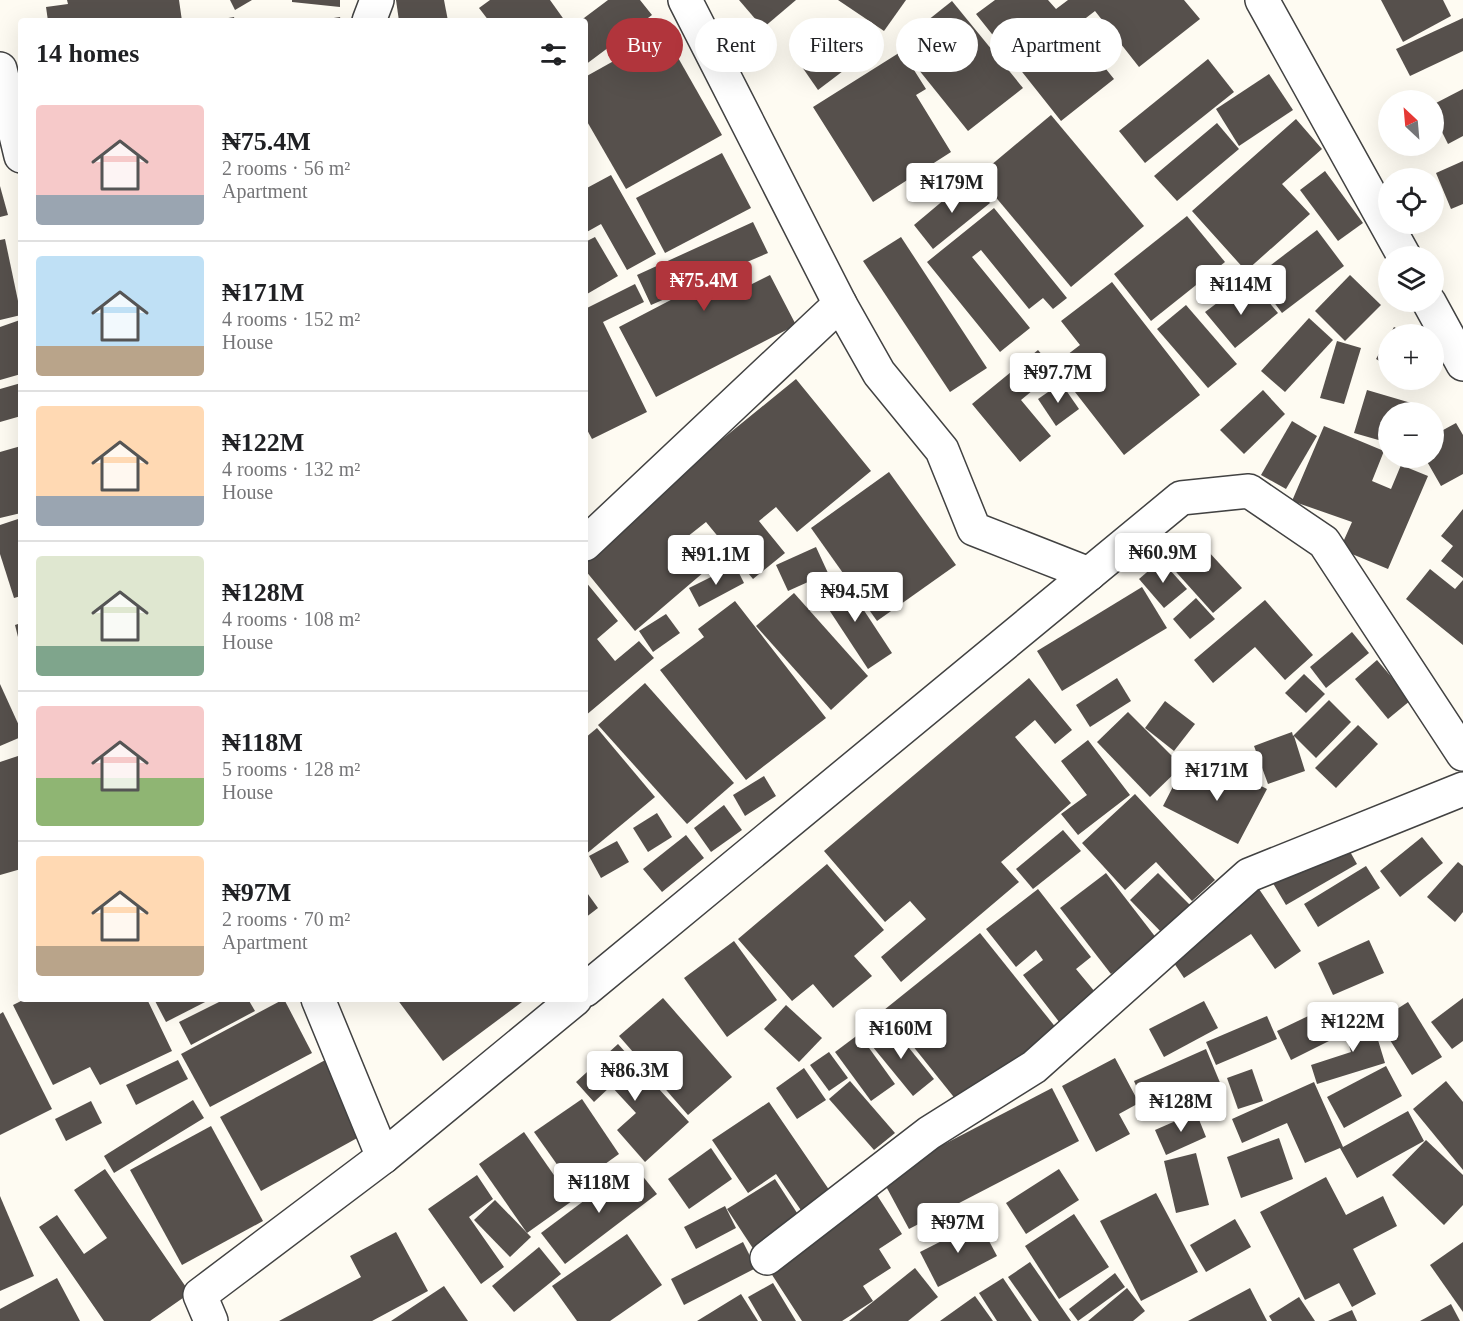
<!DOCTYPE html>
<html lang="en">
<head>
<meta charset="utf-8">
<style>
	body { margin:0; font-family:Georgia,serif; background:#f6f6f6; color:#202124; height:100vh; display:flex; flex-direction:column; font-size:22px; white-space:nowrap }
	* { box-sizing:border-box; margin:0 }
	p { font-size:20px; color:#757577 }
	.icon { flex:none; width:33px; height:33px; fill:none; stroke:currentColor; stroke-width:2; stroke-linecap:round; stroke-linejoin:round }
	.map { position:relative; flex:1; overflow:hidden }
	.details { position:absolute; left:18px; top:18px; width:570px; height:984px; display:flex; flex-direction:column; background:#fff; border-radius:6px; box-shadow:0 6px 24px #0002 }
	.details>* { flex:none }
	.guide { position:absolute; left:606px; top:18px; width:570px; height:54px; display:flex; gap:12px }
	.needle { width:39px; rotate:334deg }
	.tools { position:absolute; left:1378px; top:90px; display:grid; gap:12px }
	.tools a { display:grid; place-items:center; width:66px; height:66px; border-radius:50%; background:#fff; box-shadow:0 6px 24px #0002; font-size:30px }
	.price { position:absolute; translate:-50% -51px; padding:0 14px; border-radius:6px; background:#fff; color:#222; font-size:20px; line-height:39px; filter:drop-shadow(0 2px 3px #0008) }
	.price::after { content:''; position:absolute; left:50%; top:36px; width:18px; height:14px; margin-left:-9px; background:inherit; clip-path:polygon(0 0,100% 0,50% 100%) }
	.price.active { background:#b1353c; color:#fff }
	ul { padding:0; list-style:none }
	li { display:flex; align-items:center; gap:18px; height:150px; padding:0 18px }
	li+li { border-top:2px solid #e0e0e0 }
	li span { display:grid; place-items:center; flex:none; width:168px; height:120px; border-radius:6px; color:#555 }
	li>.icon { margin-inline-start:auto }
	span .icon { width:72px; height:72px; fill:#fffc; stroke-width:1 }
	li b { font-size:26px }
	h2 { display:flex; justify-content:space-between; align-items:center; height:72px; padding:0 18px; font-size:26px }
	.pill { padding:0 21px; border-radius:27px; background:#fff; box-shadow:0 6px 24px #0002; font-size:21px; line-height:54px }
	.pill.active { background:#b1353c; color:#fff }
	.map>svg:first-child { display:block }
</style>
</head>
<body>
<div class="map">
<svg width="1463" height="1321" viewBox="0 0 1463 1321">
	<rect width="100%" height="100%" fill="#fefbf2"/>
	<!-- building -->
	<g fill="#56504c">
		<polygon points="67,0 179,0 182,21 48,21 46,7 68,4"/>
		<polygon points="230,0 252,0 235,10"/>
		<polygon points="292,0 340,0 340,7 292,2"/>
		<polygon points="396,0 444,0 448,21 399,21"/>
		<polygon points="490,0 550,0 565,21 489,21 479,8"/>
		<polygon points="608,0 640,0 652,15 585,65 585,21 580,21"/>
		<polygon points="739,0 796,0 763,28"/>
		<polygon points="838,0 906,0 884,31"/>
		<polygon points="995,0 1048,0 1056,9 1068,0 1184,0 1200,19 1139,67 1095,11 1073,28 1114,79 1061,121 976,14"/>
		<polygon points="1381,0 1443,0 1451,16 1403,42"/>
		<polygon points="952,1 1023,88 968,131 898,44"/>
		<polygon points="234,17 235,21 217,21 217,20"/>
		<polygon points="340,17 341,21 321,21 321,20"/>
		<polygon points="1463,18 1463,51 1410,76 1396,49"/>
		<polygon points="852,24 872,49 818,90 800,64"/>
		<polygon points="664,33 722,135 626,189 585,118 585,77"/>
		<polygon points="902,51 926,89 916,95 951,152 873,202 813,107"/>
		<polygon points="1208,59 1234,92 1145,163 1119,131"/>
		<polygon points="1269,74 1293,110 1239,146 1216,109"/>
		<polygon points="1463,89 1463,136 1448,144 1434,116 1434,104"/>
		<polygon points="1051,115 1144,226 1071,287 978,176"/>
		<polygon points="1296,119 1322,149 1282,184 1310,214 1246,271 1192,211"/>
		<polygon points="1217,123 1239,149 1177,201 1154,176"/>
		<polygon points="722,153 751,208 665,253 636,198"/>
		<polygon points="1463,161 1463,204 1451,209 1436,173"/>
		<polygon points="1325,171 1363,223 1338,241 1300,190"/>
		<polygon points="611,175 656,254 627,270 601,224 585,233 585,189"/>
		<polygon points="970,178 990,203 933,249 914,225"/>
		<polygon points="0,186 8,215 0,217"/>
		<polygon points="994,208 1067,298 1053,309 1043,298 1029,309 981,250 972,257 1030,328 1000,352 927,262"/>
		<polygon points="1187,216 1225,262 1151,321 1114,274"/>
		<polygon points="753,222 768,253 719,274 730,295 770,275 796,325 656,397 619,327 711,279 651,305 637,275"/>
		<polygon points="1317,230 1344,266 1282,313 1255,277"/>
		<polygon points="595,237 618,276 587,294 585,291 585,242"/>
		<polygon points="901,237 987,368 950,392 863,261"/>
		<polygon points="5,239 21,315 0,320 0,240"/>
		<polygon points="1350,275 1381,305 1345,341 1315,311"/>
		<polygon points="1112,282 1200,395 1124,455 1054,365 1080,345 1061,321"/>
		<polygon points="635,284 644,302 603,322 647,412 592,439 585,426 585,309"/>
		<polygon points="1258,289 1278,313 1235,348 1205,312 1229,294 1237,305"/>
		<polygon points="1186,305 1237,364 1208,388 1157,329"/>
		<polygon points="1309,318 1333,340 1285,392 1261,371"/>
		<polygon points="20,320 21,374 0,380 0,327"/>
		<polygon points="1394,327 1408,334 1390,334"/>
		<polygon points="1389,336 1389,367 1376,359"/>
		<polygon points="1337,341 1361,348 1344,404 1320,398"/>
		<polygon points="1038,350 1056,371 1021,400 1051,436 1020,462 972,404"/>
		<polygon points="796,379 871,471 797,532 776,507 759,521 785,553 753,579 706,522 687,537 711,566 635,631 585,570 585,551"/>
		<polygon points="21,383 21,416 0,422 0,389"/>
		<polygon points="1061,383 1079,409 1056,426 1038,399"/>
		<polygon points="1263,390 1285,414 1244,454 1220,430"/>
		<polygon points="1367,390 1418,405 1415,412 1389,412 1389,443 1354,433"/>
		<polygon points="1292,421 1317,436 1286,489 1261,475"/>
		<polygon points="1456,423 1463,435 1463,474 1441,486 1425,458 1434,458 1434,435"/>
		<polygon points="1324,426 1384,451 1372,481 1391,489 1401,465 1428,476 1388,569 1340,549 1352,522 1292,501"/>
		<polygon points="21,446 21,513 0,518 0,452"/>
		<polygon points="889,472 956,565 877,621 811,528"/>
		<polygon points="1463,509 1463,578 1441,561 1453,546 1441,536"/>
		<polygon points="21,518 21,596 14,598 0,554 0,525"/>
		<polygon points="1196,538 1242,588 1213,613 1168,563"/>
		<polygon points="816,547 828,573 788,591 776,565"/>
		<polygon points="1161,560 1187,589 1164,608 1139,579"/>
		<polygon points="735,565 744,583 699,607 689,588"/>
		<polygon points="1430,569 1455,589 1463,580 1463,645 1406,599"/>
		<polygon points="842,577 892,653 868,669 818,593"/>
		<polygon points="585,581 618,621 597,639 615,661 639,641 654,658 585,716"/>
		<polygon points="1142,587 1167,628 1062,691 1037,651"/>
		<polygon points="794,593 868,676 831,710 756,626"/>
		<polygon points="1196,598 1215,619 1190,639 1173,619"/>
		<polygon points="1265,600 1313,655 1285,680 1255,647 1213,683 1194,660"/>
		<polygon points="735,601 826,718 746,780 660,670 704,637 698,629"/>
		<polygon points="666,614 680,633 653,652 639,631"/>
		<polygon points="21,623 21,645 20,645 15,625"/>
		<polygon points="1352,632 1369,653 1326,688 1310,667"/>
		<polygon points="1377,660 1411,700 1388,719 1355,679"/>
		<polygon points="1304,674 1325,694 1306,713 1285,693"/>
		<polygon points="1029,678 1072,730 1055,744 1035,720 1015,737 1071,803 1001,862 1019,882 901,982 881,957 926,919 910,901 885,922 824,851"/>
		<polygon points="1117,678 1131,701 1090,727 1076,705"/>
		<polygon points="645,683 734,783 687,824 598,725"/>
		<polygon points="0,684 21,730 21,737 0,746"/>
		<polygon points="1329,700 1351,722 1316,758 1294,736 1305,771 1268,784 1254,746 1292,732 1293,736"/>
		<polygon points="1165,701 1195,724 1174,751 1145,728"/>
		<polygon points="1128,712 1182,766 1150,797 1097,742"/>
		<polygon points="1358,725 1378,744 1336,788 1315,768"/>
		<polygon points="597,728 655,797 585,855 585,738"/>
		<polygon points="1088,740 1130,795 1078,835 1061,814 1087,795 1061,761"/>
		<polygon points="21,755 21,869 0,875 0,762"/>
		<polygon points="1218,764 1267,789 1238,844 1163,806 1181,771 1207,784"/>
		<polygon points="764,776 776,796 745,816 733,795"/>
		<polygon points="1135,794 1215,880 1192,901 1156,862 1125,890 1082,843"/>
		<polygon points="724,805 742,830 711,852 694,828"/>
		<polygon points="657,813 672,837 648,852 633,828"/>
		<polygon points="1063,830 1081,851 1033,889 1016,869"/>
		<polygon points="686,835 704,858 662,892 643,869"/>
		<polygon points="1422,837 1443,863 1400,897 1380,871"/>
		<polygon points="1343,839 1357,864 1286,905 1271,880"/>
		<polygon points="617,841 629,862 601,878 589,856"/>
		<polygon points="1458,862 1463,866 1463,912 1455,922 1427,897"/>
		<polygon points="827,864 884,930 854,956 872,976 833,1008 813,984 792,1001 738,939"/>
		<polygon points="1366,866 1380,888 1318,927 1304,904"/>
		<polygon points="1106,873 1157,939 1111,974 1060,908"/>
		<polygon points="1158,873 1194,909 1165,936 1130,900"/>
		<polygon points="1038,889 1091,957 1076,969 1100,998 1063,1027 1023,975 1043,960 1036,950 1016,967 986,929"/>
		<polygon points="1259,889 1301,951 1275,969 1251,934 1184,978 1166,951"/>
		<polygon points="585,890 598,908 585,918"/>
		<polygon points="980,933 1061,1034 965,1111 884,1010"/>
		<polygon points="1369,940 1384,973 1333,995 1318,963"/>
		<polygon points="734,941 777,1000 727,1037 684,978"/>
		<polygon points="663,998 732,1077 688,1115 619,1036"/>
		<polygon points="1463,998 1463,1041 1452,1049 1431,1022"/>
		<polygon points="25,999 147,999 172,1051 100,1085 90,1067 53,1085 13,1005"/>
		<polygon points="154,999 211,999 166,1022"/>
		<polygon points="225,999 248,999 255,1011 191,1045 179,1022"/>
		<polygon points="284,999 312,1053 210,1107 181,1054"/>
		<polygon points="397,999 526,999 443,1061"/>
		<polygon points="1204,1001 1218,1028 1164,1057 1149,1029"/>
		<polygon points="1408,1002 1442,1057 1412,1075 1378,1021"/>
		<polygon points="786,1005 822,1038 799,1062 764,1029"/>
		<polygon points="1327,1007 1341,1035 1291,1060 1277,1031"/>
		<polygon points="3,1012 52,1109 0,1135 0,1014"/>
		<polygon points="1267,1016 1277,1039 1216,1065 1206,1042"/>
		<polygon points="1371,1017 1385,1063 1317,1084 1311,1065 1351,1052 1343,1025"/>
		<polygon points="889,1023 934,1079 913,1096 868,1041"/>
		<polygon points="859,1034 895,1084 871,1101 835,1052"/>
		<polygon points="618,1044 689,1122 645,1162 617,1130 636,1113 611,1086 594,1102 576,1082"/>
		<polygon points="1206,1049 1221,1085 1149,1116 1134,1081"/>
		<polygon points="829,1052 848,1078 829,1091 810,1065"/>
		<polygon points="329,1058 370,1131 261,1191 220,1117"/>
		<polygon points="1115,1058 1139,1103 1119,1114 1130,1134 1096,1152 1062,1086"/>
		<polygon points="178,1060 188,1079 136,1105 126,1085"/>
		<polygon points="1386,1066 1402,1096 1344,1128 1327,1097"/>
		<polygon points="804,1068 826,1100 797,1119 776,1088"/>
		<polygon points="1252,1069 1263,1101 1238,1109 1227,1078"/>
		<polygon points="850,1081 895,1133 874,1150 829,1099"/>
		<polygon points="1446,1081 1463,1102 1463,1170 1413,1109"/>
		<polygon points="1314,1082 1343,1147 1408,1111 1424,1141 1357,1178 1340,1148 1305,1163 1287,1123 1242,1143 1232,1119"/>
		<polygon points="1052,1088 1079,1141 909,1229 881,1177"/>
		<polygon points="582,1099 619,1154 573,1187 534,1132"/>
		<polygon points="193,1100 204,1118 114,1173 104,1156"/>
		<polygon points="91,1101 102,1123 66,1141 55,1119"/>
		<polygon points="769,1102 834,1197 805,1216 776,1174 748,1193 712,1140"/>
		<polygon points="1196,1112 1206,1137 1166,1155 1155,1130"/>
		<polygon points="211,1126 263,1221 182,1265 130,1170"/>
		<polygon points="524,1132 572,1201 527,1233 479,1164"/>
		<polygon points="1279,1138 1293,1179 1241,1198 1227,1157"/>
		<polygon points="1426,1140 1463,1175 1463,1205 1444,1225 1392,1175"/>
		<polygon points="711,1148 732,1179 689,1209 668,1179"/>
		<polygon points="1196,1153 1209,1205 1176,1213 1164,1161"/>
		<polygon points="633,1164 657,1194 565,1264 541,1233"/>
		<polygon points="105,1169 190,1293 150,1321 104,1321 39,1227 57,1215 84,1254 107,1238 74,1190"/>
		<polygon points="1059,1169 1079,1200 1026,1234 1006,1203"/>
		<polygon points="477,1175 493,1199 469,1217 504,1267 481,1284 428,1209"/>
		<polygon points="1326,1177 1346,1215 1383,1196 1397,1226 1353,1249 1376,1294 1352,1307 1339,1283 1305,1300 1260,1212"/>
		<polygon points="775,1179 801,1219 754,1250 727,1209"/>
		<polygon points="875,1192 902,1234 879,1249 891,1268 863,1286 873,1301 842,1321 802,1321 765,1264"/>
		<polygon points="1156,1193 1198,1272 1141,1301 1100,1221"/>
		<polygon points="0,1196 34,1276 0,1291"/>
		<polygon points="495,1200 531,1237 510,1257 474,1220"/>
		<polygon points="725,1206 736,1228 696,1249 684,1227"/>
		<polygon points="1074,1214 1109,1267 1059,1299 1025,1246"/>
		<polygon points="1235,1219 1251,1247 1206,1272 1190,1245"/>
		<polygon points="979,1222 997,1256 938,1287 920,1252"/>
		<polygon points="396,1232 428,1291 372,1321 279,1321 361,1277 350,1256"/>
		<polygon points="627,1234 662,1285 610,1321 577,1321 552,1286"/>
		<polygon points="743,1242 756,1268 684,1305 671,1279"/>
		<polygon points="1463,1242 1463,1312 1430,1265"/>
		<polygon points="539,1247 561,1274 514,1312 492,1286"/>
		<polygon points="1030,1262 1071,1321 1039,1321 1008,1277"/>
		<polygon points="915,1268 938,1297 908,1321 849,1321"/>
		<polygon points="1115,1273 1125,1287 1078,1321 1069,1309"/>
		<polygon points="57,1278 80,1321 0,1321 0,1309"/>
		<polygon points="1003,1278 1032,1321 997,1321 979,1293"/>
		<polygon points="773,1283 796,1321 762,1321 748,1297"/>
		<polygon points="444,1286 468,1321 391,1321"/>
		<polygon points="1127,1288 1145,1311 1133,1321 1088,1321"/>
		<polygon points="1250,1288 1267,1321 1188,1321"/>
		<polygon points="741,1294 758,1321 697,1321"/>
		<polygon points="975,1296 993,1321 940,1321"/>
		<polygon points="1299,1297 1315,1321 1272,1321 1269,1316"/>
		<polygon points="1451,1304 1460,1321 1420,1321"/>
		<polygon points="1352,1310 1357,1321 1328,1321"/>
	</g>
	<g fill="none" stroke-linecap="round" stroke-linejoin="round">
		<defs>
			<g id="street">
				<polyline points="685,0 840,304 879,373 942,450 974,529 1089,574"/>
				<polyline points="1262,0 1404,256"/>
				<polyline points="369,21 377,0"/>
				<polyline points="0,69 21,156"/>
				<polyline points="1429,302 1463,364"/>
				<polyline points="585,544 840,304"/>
				<polyline points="585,990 1181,498 1249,491 1324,542 1463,754"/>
				<polyline points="318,999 383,1157"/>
				<polyline points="767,1258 929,1133 1034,1067 1249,875 1463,789"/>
				<polyline points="211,1321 200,1295 383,1157 575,999"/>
			</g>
		</defs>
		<!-- street casing -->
		<use href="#street" stroke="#424242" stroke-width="36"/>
		<!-- street -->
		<use href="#street" stroke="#fff" stroke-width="33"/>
	</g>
</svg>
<div class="tools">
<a><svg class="needle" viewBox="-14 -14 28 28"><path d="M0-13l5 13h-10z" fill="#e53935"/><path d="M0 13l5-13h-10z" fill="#757577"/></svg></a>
<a><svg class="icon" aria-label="locate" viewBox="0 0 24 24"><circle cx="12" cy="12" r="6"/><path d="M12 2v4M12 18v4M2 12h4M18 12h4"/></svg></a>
<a><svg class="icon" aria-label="layers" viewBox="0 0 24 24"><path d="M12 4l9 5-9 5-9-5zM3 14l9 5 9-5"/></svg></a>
<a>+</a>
<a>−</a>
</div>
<b class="price" style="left:952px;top:214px">₦179M</b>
<b class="price active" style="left:704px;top:312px">₦75.4M</b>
<b class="price" style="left:1241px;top:316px">₦114M</b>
<b class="price" style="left:1058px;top:404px">₦97.7M</b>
<b class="price" style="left:1163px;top:584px">₦60.9M</b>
<b class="price" style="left:716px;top:586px">₦91.1M</b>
<b class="price" style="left:855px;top:623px">₦94.5M</b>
<b class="price" style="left:1217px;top:802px">₦171M</b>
<b class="price" style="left:1353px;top:1053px">₦122M</b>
<b class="price" style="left:901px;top:1060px">₦160M</b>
<b class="price" style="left:635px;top:1102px">₦86.3M</b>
<b class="price" style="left:1181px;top:1133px">₦128M</b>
<b class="price" style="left:599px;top:1214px">₦118M</b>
<b class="price" style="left:958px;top:1254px">₦97M</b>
<div class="guide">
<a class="pill active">Buy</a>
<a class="pill">Rent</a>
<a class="pill">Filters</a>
<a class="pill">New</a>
<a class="pill">Apartment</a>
</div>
<section class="details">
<h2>14 homes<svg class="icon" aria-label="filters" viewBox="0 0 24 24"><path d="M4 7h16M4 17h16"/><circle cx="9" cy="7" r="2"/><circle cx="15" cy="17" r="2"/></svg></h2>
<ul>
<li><span style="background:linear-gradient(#f6c9c9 75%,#9aa5b1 0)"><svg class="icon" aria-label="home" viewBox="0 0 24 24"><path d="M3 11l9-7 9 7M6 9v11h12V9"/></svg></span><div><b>₦75.4M</b><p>2 rooms · 56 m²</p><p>Apartment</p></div></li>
<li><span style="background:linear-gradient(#bfe0f5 75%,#b9a48a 0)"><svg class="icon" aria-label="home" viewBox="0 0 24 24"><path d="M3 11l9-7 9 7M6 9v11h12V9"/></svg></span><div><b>₦171M</b><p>4 rooms · 152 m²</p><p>House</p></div></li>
<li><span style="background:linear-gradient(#ffd9b3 75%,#9aa5b1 0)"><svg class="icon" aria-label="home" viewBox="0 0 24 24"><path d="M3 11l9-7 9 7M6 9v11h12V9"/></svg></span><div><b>₦122M</b><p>4 rooms · 132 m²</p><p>House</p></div></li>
<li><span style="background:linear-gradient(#dfe7d0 75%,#7fa58c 0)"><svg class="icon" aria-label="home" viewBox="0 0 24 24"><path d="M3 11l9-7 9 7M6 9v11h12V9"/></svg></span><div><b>₦128M</b><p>4 rooms · 108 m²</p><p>House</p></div></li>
<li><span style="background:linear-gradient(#f6c9c9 60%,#8fb573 0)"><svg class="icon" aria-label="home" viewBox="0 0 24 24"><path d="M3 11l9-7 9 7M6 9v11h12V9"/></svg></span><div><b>₦118M</b><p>5 rooms · 128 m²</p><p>House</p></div></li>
<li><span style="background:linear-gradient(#ffd9b3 75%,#b9a48a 0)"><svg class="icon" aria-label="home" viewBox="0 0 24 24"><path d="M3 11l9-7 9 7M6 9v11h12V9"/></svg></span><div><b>₦97M</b><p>2 rooms · 70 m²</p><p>Apartment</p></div></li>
</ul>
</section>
</div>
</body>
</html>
